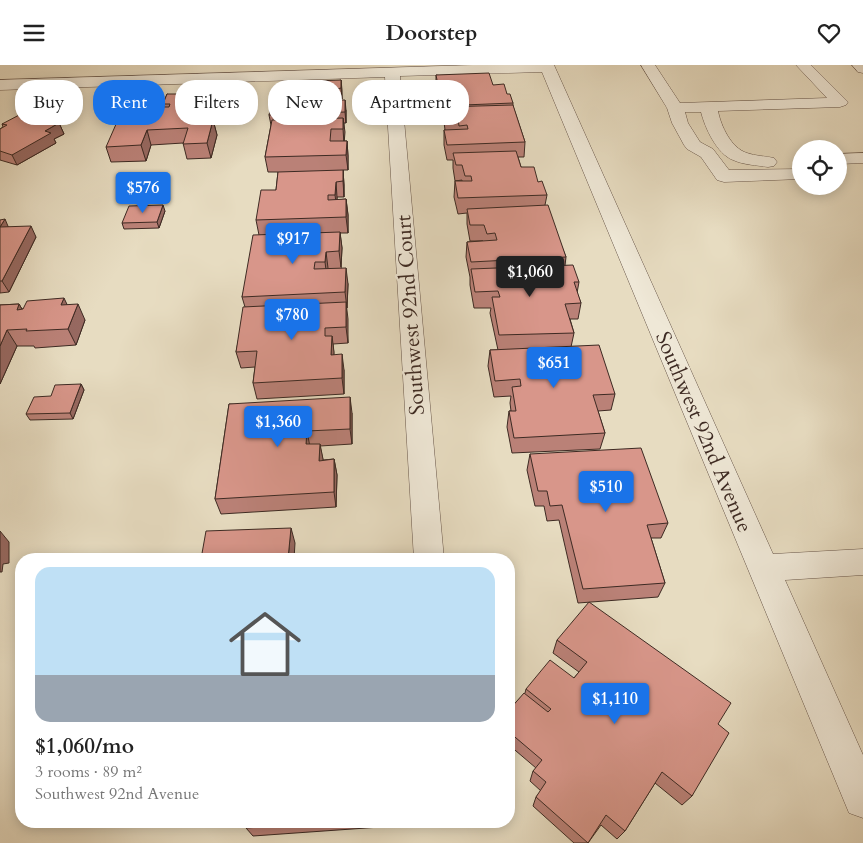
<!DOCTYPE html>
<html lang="en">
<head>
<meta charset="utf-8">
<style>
	body { margin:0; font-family:Cardo,serif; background:#f2f2f2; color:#222; height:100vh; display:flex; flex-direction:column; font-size:19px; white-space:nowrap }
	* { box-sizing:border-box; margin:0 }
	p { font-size:16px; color:#767676 }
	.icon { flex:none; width:28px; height:28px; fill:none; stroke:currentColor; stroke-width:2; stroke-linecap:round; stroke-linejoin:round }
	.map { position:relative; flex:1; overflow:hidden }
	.sheet { position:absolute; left:15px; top:488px; width:500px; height:275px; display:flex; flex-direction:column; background:#fff; border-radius:20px; box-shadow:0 2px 12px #0003 }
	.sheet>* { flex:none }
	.top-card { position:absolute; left:15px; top:15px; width:500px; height:45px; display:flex; gap:10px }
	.controls { position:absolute; left:792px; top:75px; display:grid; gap:10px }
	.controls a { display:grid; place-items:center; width:55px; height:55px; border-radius:50%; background:#fff; box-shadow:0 2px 12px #0003; font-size:25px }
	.price { position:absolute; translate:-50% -42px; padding:0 11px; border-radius:5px; background:#1a73e8; color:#fff; font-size:16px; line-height:32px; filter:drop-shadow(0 1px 2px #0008) }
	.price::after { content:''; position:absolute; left:50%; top:30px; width:15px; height:11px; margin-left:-8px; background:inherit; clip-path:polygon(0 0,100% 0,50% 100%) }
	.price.current { background:#222; color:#fff }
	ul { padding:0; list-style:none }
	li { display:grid; align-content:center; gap:10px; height:265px; padding:0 20px }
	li+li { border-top:1px solid #e0e0e0 }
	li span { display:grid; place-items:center; height:155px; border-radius:15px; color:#555 }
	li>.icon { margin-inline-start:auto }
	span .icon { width:90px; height:90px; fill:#fffc; stroke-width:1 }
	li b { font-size:21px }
	.pill { padding:0 18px; border-radius:20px; background:#fff; box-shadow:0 2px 12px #0003; font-size:18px; line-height:45px }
	.pill.current { background:#1a73e8; color:#fff }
	header { display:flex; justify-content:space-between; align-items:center; height:65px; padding:0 20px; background:#fff; font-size:22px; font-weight:600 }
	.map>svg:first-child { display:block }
</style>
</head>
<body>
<header><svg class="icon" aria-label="menu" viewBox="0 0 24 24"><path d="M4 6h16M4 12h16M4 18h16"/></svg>Doorstep<svg class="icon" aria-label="heart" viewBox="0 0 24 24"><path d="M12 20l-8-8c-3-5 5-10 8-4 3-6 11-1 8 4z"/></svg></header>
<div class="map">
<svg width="863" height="778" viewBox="0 0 863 778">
	<rect width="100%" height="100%" fill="#e7dcc1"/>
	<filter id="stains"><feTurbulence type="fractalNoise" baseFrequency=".004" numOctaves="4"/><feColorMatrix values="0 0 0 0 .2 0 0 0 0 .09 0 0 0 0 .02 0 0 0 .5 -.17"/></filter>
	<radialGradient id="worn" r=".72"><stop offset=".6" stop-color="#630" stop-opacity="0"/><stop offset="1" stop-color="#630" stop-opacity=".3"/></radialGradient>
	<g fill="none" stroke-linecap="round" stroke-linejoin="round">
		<defs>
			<g id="minor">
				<polygon points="473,0 554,0 773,489 863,484 863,510 785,515 863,690 863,753 849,748 542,7 400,11 444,494 414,494 385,12 0,25 0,15"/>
				<path d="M641,0H655L680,38L827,33L796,0H811L848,37L846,40L840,42L718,46C721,61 731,83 747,88C755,91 765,91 774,93L777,97L774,101L768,102C756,100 744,100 733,95C717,89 705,63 701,47H685L688,58L700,77L713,84L729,105L801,104V114L724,117L717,115L701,92L687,84L684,80L672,58L667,43Z"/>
				<polygon points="852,0 863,0 863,8 858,7"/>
				<polygon points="863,88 863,98 839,99 839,89"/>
			</g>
		</defs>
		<!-- minor casing -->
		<use href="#minor" stroke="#68564a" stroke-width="1"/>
		<!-- minor -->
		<use href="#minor" fill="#efe8d7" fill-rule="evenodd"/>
	</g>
	<!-- wall -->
	<g fill="#ba8177" stroke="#3d2a23">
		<polygon points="436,10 493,20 507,29 513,38 513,41 525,77 524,92 518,92 521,102 538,117 547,130 545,140 566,192 565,200 579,217 577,228 581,238 578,254 570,254 574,268 571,282 615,329 611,345 598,346 605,368 600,384 512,388 507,362 509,346 511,346 510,338 511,331 494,332 488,301 490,285 498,285 490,248 491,243 474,243 470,220 470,212 466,192 467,177 483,176 470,176 467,159 467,148 458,149 454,132 455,116 462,116 462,115 455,116 453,103 453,95 447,95 444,80 444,65 445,65 444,57 444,51 439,51 437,39 437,29 438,29 436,20"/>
		<polygon points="341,15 342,34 338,34 337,35 346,45 346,58 344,58 344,76 347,76 348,91 348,105 343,105 344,120 344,132 337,132 337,135 346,134 348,150 348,168 340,168 342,183 341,202 348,219 347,243 346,244 348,278 333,279 334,290 344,305 344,329 257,334 253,318 255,302 241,303 236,287 245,242 242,232 259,170 256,155 276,125 278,107 268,107 265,92 271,60 269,50 274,42 288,30"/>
		<polygon points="167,29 198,41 203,55 213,55 217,70 211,93 187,94 183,78 151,80 146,96 111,97 106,82 156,40 157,42 164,42 163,39"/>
		<polygon points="59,58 64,69 54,74 56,78 17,100 0,95 0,64 3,62 2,59"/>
		<polygon points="165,146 159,163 124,164 122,158"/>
		<polygon points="0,155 8,162 36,172 9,227 0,228"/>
		<polygon points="19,239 22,244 67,240 85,255 76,280 35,283 34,281 17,281 0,319 0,240"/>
		<polygon points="81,319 84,325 73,354 30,355 26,349"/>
		<polygon points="229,339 352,348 352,379 320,381 323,395 334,394 337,410 336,442 221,449 215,434"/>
		<polygon points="530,389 668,458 661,473 651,473 665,518 658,532 578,538 559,455 547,456 544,441 535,441 527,405"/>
		<polygon points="557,575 718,659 692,731 682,740 655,718 625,766 617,774 601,760 588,778 574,778 533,741 536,732 541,726 530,716 533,706 536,703 509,680 509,645 525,628 526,624 574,613 579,607 553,588"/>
		<polygon points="193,756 465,756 253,771 246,763 247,758 199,761"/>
	</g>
	<!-- shaded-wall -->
	<g fill="#976961" stroke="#3d2a23">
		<polygon points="341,15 342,25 342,34 341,23"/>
		<polygon points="195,29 198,43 194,53 191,39"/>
		<polygon points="345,35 346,45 346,58 345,47"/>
		<polygon points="199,41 203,55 195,55"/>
		<polygon points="343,53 345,67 344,79 343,64"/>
		<polygon points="213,55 217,70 211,93 207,78"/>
		<polygon points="59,58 64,69 54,74 56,78 17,100 12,90 45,66"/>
		<polygon points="147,65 151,80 146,96 141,80"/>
		<polygon points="347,76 348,91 348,105 346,90"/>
		<polygon points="343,105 344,120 344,132 343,116"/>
		<polygon points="336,117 337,132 337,145 335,130"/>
		<polygon points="346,134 348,150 348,168 346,152"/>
		<polygon points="163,140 165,146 159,163 157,157"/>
		<polygon points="5,154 10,166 0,162"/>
		<polygon points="31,161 36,172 9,227 2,216"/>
		<polygon points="340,167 342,183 341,202 339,186"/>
		<polygon points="326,187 328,203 327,213 325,197"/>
		<polygon points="346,203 348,219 347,243 345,227"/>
		<polygon points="64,233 72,250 61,240"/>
		<polygon points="346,237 348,254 348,278 346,262"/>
		<polygon points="19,239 28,255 17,245"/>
		<polygon points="78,239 85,255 76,280 68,264"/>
		<polygon points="7,265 17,281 0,319 0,281"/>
		<polygon points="332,271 334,287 333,306 331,290"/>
		<polygon points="342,289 344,305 344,329 342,313"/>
		<polygon points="81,319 84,325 73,354 70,348"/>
		<polygon points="350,332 352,348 352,379 350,364"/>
		<polygon points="307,366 310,382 306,379"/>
		<polygon points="320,379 323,394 322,411 319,396"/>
		<polygon points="334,394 337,410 336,442 334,427"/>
		<polygon points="291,463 295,478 294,494 288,494"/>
		<polygon points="0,466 9,477 9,498 3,499 2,507 0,507"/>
	</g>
	<!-- building -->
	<g fill="#d8968a" stroke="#3d2a23">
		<polygon points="489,8 493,20 504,19 507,29 510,29 513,38 439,41 437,29 447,28 445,19 438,20 436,10"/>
		<polygon points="341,15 341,23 337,24 336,35 345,35 345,47 269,50 271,42 274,42 276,31 288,30 290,17"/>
		<polygon points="167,29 195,29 191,39 184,39 183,41 199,41 195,55 213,55 207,78 183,79 188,63 147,65 141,80 106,82 124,41 156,40 155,42 169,42 170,39 163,39"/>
		<polygon points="513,40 525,77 447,80 444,65 468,64 467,60 459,61 458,54 447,55 444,42"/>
		<polygon points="23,48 59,58 45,66 51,68 12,90 0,86 0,64 7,60 2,59"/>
		<polygon points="343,53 343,64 331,64 330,76 347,76 346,90 265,92 272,55"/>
		<polygon points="516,86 521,102 534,102 538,117 542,116 547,130 458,133 455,116 472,116 471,111 465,111 462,100 456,100 453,88"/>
		<polygon points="343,105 343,116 336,117 335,130 328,130 328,135 346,134 346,152 256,155 261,125 276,125 278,107"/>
		<polygon points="163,140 157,157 122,158 129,141"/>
		<polygon points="548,140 566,192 471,197 467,177 497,175 495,168 487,169 484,160 470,160 467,144"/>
		<polygon points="5,154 0,162 31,161 2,216 0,216 0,155"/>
		<polygon points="340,167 339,186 326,187 325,197 315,197 314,204 346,203 345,227 242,232 253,170"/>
		<polygon points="573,200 579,217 574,217 581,238 565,239 574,268 499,270 492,232 500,232 498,226 475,227 471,204"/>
		<polygon points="64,233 61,240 78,239 68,264 26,266 27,264 7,265 0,281 0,240 19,239 17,245 23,244 27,236"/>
		<polygon points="346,237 346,262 325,263 325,271 332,271 331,290 342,289 342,313 253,318 257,286 236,287 243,242"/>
		<polygon points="599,280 615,329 593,330 605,368 514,373 509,346 516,346 512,322 521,321 520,314 495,316 490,285"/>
		<polygon points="81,319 70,348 26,349 34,332 51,331 55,320"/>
		<polygon points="350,332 350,364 307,366 306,379 320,379 319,396 334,394 334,427 215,434 229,339"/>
		<polygon points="641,383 668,458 647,460 665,518 583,524 562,440 550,441 547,426 538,426 530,389"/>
		<polygon points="291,463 288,494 201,494 206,466"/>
		<polygon points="589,537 731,638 718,659 729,668 692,731 662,707 625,766 606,750 588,778 536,732 546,717 533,706 542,695 509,667 509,645 524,628 548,647 551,644 526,624 550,595 574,613 587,597 557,575"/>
		<polygon points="247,756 348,756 246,763"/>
	</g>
	<g text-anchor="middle" stroke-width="4.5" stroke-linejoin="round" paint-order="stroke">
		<!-- street labels -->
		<g font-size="21" fill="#3d2a23" stroke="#efe8d7">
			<text transform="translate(410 250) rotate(-94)" y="7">Southwest 92nd Court</text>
			<text transform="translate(704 367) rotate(67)" y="7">Southwest 92nd Avenue</text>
		</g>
	</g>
	<rect width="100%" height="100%" filter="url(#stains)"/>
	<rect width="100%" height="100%" fill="url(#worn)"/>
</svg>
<div class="controls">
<a><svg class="icon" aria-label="locate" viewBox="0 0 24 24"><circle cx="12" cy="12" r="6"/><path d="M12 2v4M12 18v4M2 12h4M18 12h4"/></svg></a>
</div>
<b class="price" style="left:143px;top:149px">$576</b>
<b class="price" style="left:293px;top:200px">$917</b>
<b class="price current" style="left:530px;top:233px">$1,060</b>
<b class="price" style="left:292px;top:276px">$780</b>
<b class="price" style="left:554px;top:324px">$651</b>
<b class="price" style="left:278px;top:383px">$1,360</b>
<b class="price" style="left:606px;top:448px">$510</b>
<b class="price" style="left:615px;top:660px">$1,110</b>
<div class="top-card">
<a class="pill">Buy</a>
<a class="pill current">Rent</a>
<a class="pill">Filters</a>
<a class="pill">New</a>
<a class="pill">Apartment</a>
</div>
<section class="sheet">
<ul>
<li><span style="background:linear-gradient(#bfe0f5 70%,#9aa5b1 0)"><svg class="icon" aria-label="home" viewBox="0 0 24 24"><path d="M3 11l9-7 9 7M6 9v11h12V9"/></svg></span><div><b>$1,060/mo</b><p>3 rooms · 89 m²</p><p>Southwest 92nd Avenue</p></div></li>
</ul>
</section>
</div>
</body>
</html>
